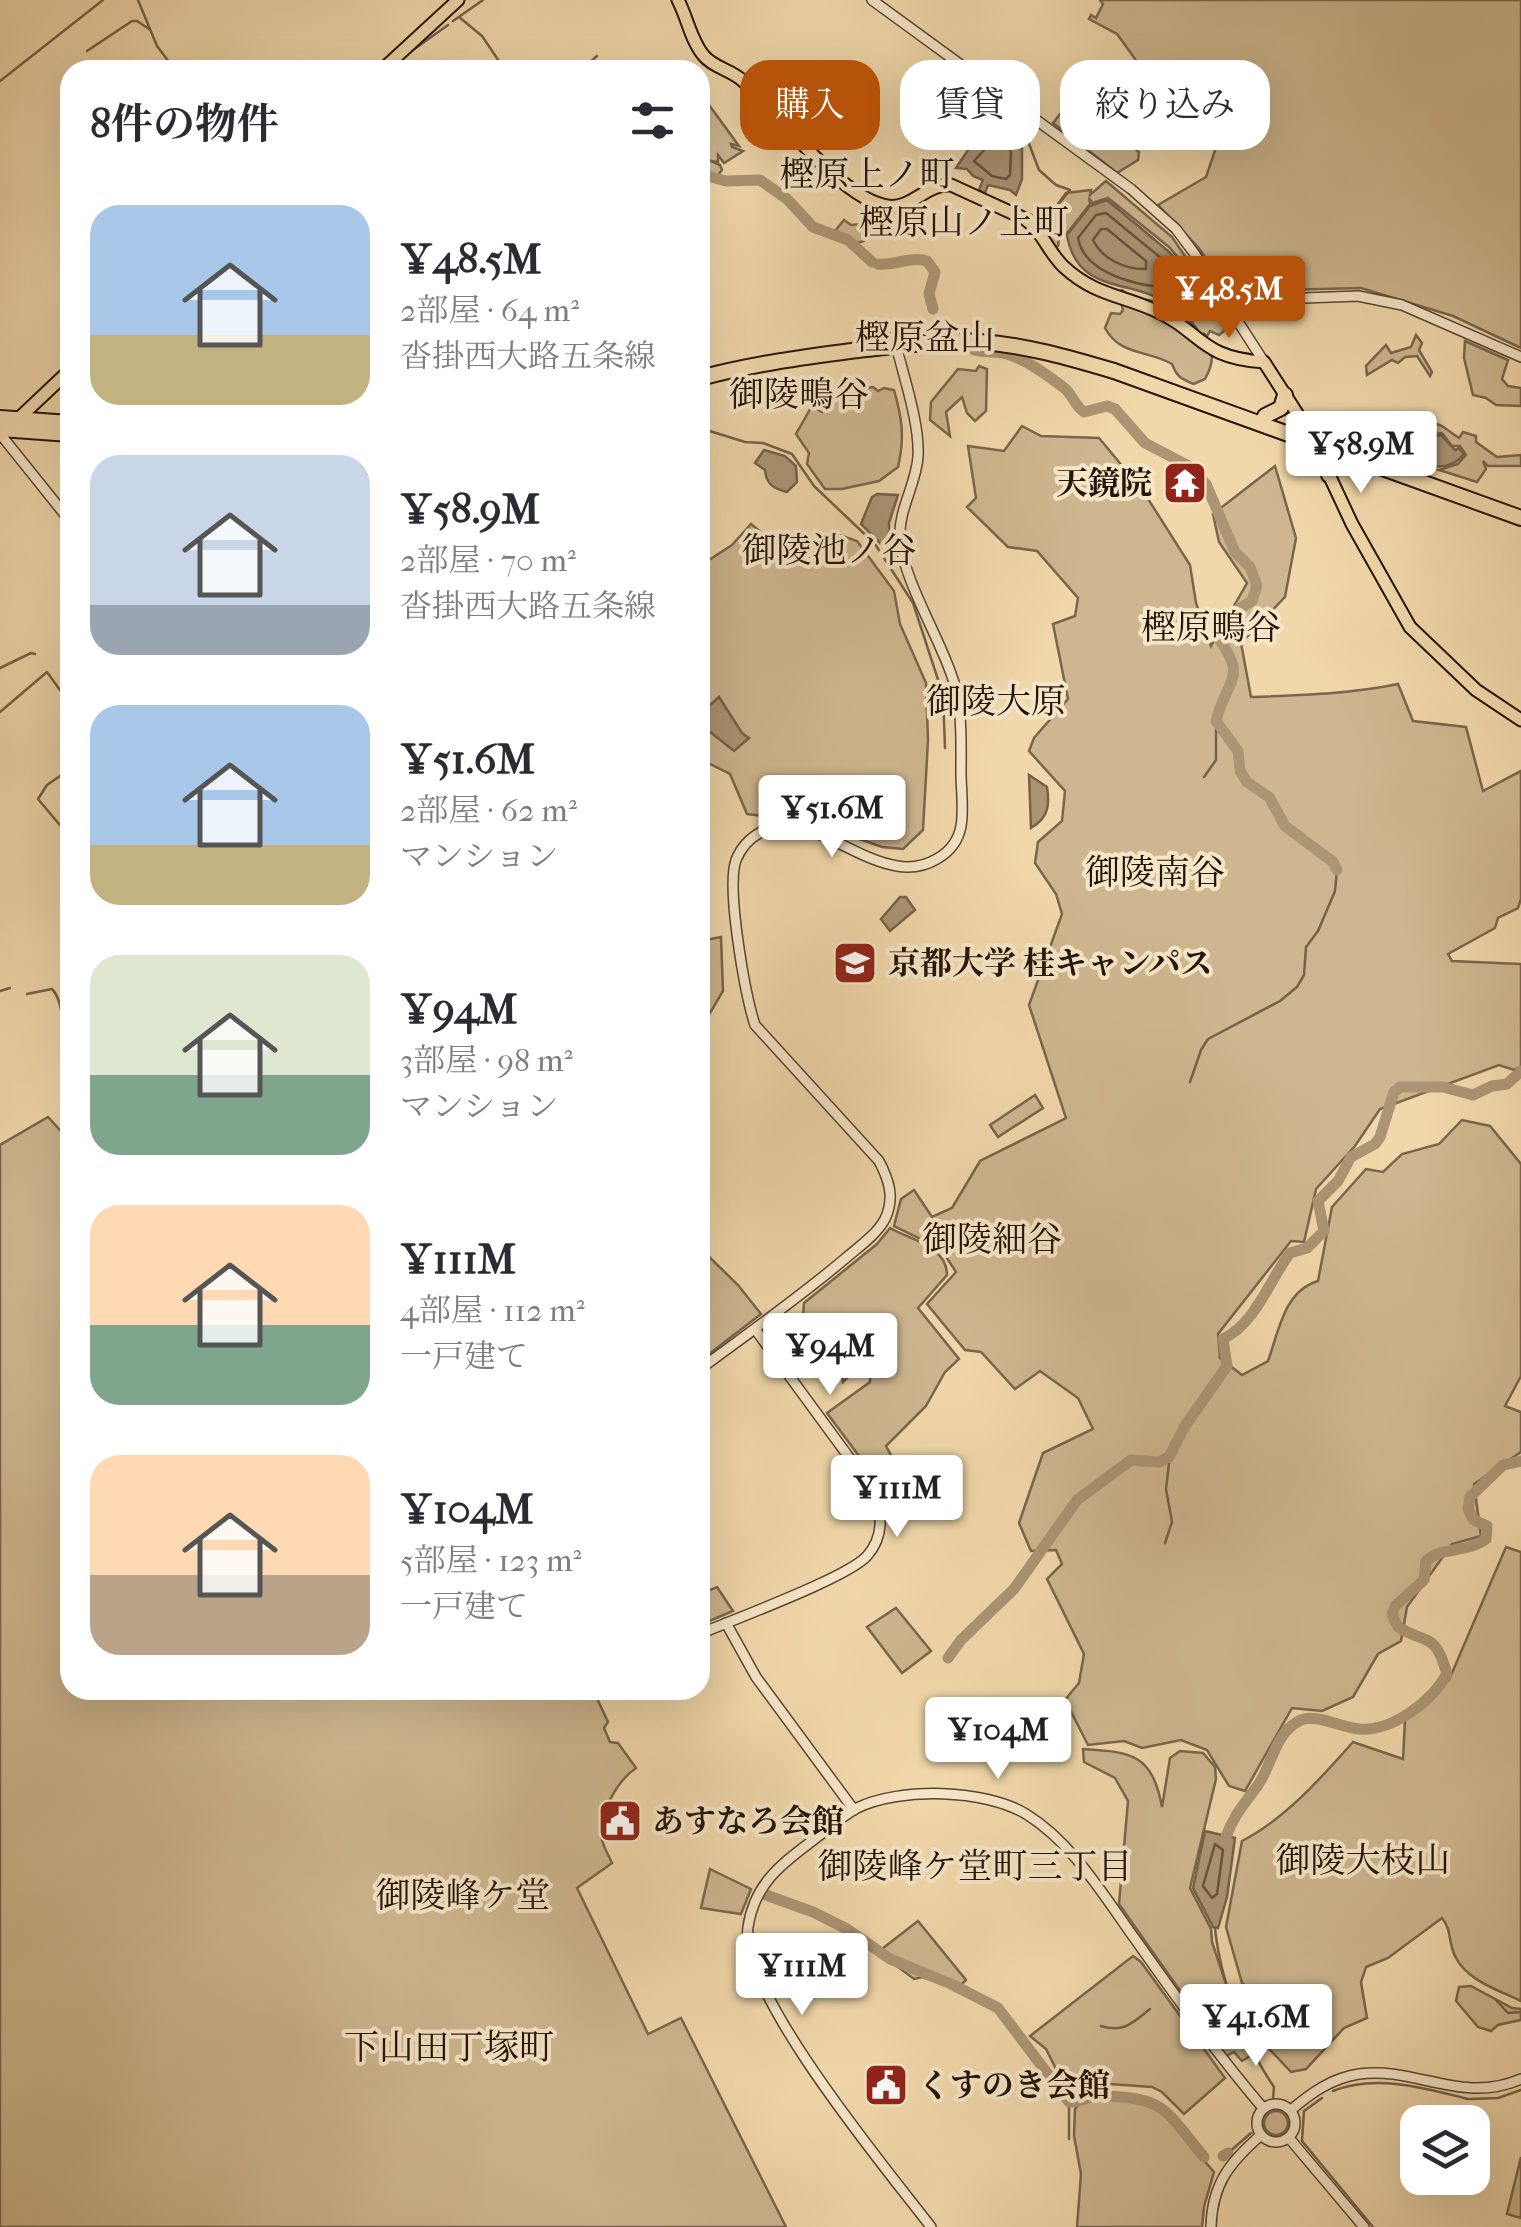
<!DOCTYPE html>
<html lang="ja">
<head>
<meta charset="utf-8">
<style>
	body { margin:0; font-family:"IM FELL French Canon","Noto Serif JP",serif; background:#f7f7f7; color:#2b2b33; height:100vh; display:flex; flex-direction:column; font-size:38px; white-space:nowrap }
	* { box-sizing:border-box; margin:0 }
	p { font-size:32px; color:#7c7c81 }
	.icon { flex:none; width:55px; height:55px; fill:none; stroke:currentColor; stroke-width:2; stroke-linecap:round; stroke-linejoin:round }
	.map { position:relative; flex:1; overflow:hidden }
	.sheet { position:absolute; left:60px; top:60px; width:650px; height:1640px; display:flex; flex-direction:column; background:#fff; border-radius:30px; box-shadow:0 10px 40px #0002 }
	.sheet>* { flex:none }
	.banner { position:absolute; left:740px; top:60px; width:630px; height:90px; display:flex; gap:20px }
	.tools { position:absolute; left:1400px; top:2105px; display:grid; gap:20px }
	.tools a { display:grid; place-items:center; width:90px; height:90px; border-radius:20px; background:#fff; box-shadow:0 10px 40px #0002; font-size:50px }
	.price { position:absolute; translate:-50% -85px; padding:0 22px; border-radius:10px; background:#fff; color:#222; font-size:32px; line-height:65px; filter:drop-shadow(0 2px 5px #0008) }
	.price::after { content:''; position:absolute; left:50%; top:60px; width:30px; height:22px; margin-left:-15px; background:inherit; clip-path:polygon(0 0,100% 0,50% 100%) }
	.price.selected { background:#b45309; color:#fff }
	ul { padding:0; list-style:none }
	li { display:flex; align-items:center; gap:30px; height:250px; padding:0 30px }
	li span { display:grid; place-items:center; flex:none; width:280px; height:200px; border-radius:30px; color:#555 }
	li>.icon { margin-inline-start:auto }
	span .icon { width:120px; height:120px; fill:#fffc; stroke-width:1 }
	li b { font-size:42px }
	h2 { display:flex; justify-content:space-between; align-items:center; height:120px; padding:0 30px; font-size:42px }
	.pill { padding:0 35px; border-radius:30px; background:#fff; box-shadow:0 10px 40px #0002; font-size:35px; line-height:90px }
	.pill.selected { background:#b45309; color:#fff }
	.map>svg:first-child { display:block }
</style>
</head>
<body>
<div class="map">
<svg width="1521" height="2227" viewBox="0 0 1521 2227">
	<rect width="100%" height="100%" fill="#f1d8ab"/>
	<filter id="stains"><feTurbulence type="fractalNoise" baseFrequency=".002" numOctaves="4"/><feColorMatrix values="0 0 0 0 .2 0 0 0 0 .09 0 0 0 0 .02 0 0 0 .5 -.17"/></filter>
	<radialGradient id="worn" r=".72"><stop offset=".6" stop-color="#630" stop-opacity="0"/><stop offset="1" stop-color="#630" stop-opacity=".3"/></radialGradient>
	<!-- green -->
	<g fill="#ceb790" stroke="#7a664d" stroke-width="2.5">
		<path d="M1100,0H1521V348L1453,316L1361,288L1235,291L1226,287L1198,247L1158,205L1206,177L1226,118C1214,111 1195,113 1183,120L1181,109L1195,85L1143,70L1117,34L1089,19L1091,15L1096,18L1103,4Z"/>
		<polygon points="926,71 942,87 923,104 908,89"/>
		<polygon points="701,94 739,146 731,144 732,147 743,151 724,163 718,155 718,162 711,161 720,165 722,170 717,176 700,171 700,157 705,161 711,161 700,155"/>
		<polygon points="1071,100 1085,111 1067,134 1053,123"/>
		<polygon points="1087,121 1104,133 1108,128 1139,152 1138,160 1117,173 1074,139"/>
		<polygon points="1106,181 1172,237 1206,287 1198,282 1169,247 1108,198 1092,203 1089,198 1090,204 1068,232 1059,238 1058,246 1053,248 1039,217 1050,215 1066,193 1091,190 1090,195"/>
		<polygon points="844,220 851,225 861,224 872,232 864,241 854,244 848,238 836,235 835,231"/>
		<path d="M1122,290L1130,297L1153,301L1198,330L1180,308L1194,320L1199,319L1212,307L1215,299L1230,326L1219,335L1210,331L1207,336L1203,333C1214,350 1215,361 1205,379L1194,384C1181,379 1177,377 1172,364C1148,350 1120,356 1105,328L1111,313L1120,314L1123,310L1118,292Z"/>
		<polygon points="1416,335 1422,343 1419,350 1432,372 1430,376 1417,356 1405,357 1398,363 1392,360 1367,375 1366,366 1386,345 1391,353 1411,347"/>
		<polygon points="1465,341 1508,360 1502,379 1508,386 1521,388 1521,406 1496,405 1486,398 1473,395 1464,358"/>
		<polygon points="979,366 987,369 986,411 975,421 967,413 962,397 946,412 950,436 930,420 931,402 958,369 976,371"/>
		<path d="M873,387L878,391L884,388L894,390C902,418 905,438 898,467L879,481L842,489H825L807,464L809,453L796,434L812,406L822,412L833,390L863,395L867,388Z"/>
		<polygon points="1418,416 1442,426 1459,438 1463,432 1476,436 1476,442 1497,457 1521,455 1521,466 1488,466 1483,461 1486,469 1477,482 1439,470 1458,464 1466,455 1460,446 1452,446 1442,433 1434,434 1426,425 1418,427 1412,436 1412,423"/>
		<path d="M1022,426L1041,436L1099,438L1143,491L1190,565L1196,603L1211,646L1247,583L1219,542L1213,514L1275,466L1296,538L1285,597L1241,643L1251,697C1300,695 1350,694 1398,684L1413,721L1466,727L1483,791L1521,771V899L1518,908L1498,918L1495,928L1448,954L1452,961L1521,964V1067L1514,1070L1499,1065L1380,1109L1355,1146L1316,1189L1304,1242L1291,1241L1218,1334L1220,1358L1242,1375L1268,1361C1279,1331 1284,1291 1318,1281L1332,1207L1366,1169L1383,1172L1402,1154L1439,1144L1462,1120L1490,1126L1521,1164V1376L1505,1406L1521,1412V1452L1474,1484L1481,1536L1452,1544L1407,1607L1401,1641L1378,1654L1353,1697L1322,1711L1292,1708L1245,1791L1229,1786L1207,1750L1181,1740L1142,1748L1124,1741L1088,1745L1065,1700L1079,1683L1084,1654L1047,1579L1062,1564L1056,1550L1031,1551L1019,1523L1043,1453L1093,1429L1078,1398L1040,1371L1015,1389L981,1352L965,1350L927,1304L956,1272L941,1249L894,1226L901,1199L914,1190L932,1217L952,1208L980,1161L1066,1118L1029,1005L1062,914L1056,894L1035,863L1038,842L1062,821L1065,791L1029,751L1034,738L1068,699L1053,624L1075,616L1078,598L1037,551L1008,547L967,507L976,498L968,446L1004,451Z"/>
		<polygon points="751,524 794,559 805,563 836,534 857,541 894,591 900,624 926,683 928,740 923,830 903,849 882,847 812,822 747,814 730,774 700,759 700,553 709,560 732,545"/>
		<polygon points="721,937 723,991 700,1030 700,941"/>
		<polygon points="1035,1095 1043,1108 998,1137 990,1125"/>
		<path d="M48,1117L70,1141V1690H593L608,1722L604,1728L610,1742L618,1743L636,1768C617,1781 597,1816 602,1840C604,1848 609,1856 612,1863L577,1888L648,2034L681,2018L786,2227H0V1145Z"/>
		<path d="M890,1228C911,1240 947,1246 947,1275L918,1308L959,1359L945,1372L926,1406L886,1446L892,1457L874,1471L868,1468L827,1413L870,1382L871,1356L863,1353C852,1358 848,1363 849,1376L843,1382L842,1376L801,1342L804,1303L877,1244Z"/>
		<polygon points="700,1248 738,1285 761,1314 700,1361"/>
		<path d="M1506,1547L1521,1552V2001C1498,1990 1466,1980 1455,1956C1448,1942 1452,1930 1442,1918L1388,1958L1366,1967L1361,1982L1367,2018L1344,2028L1306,2069L1291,2072L1257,2036L1265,2005L1242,1983L1226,1927L1242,1841C1285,1819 1321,1778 1353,1742L1403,1759L1405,1720L1449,1680Z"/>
		<polygon points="717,1587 733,1611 700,1625 700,1594"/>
		<polygon points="896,1608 931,1651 902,1673 867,1627"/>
		<path d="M1083,1749C1132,1752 1152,1754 1162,1807L1170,1758L1180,1751L1203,1753L1215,1767L1216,1779L1190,1888L1211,1929L1212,1942L1250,2056L1242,2061L1234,2052L1226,2056L1119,1904L1128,1801L1115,1778L1084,1762Z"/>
		<polygon points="710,1869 751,1889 741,1914 701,1908"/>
		<polygon points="918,1921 966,1980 957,1989 922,1977 914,1979 878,1952"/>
		<polygon points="1133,1956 1141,1962 1225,2078 1184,2114 1162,2092 1152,2087 1067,2081 1058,2073 1046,2049 1030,2036"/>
		<polygon points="1471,1986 1512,2008 1521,2009 1521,2020 1498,2025 1491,2031 1478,2027 1456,2001 1459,1987"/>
		<polygon points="1091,2098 1130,2099 1156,2105 1214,2172 1204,2207 1202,2227 1077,2227 1081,2174 1074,2136 1075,2109 1080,2102"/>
		<circle cx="1276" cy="2123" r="12"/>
		<polygon points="1521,2157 1521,2218 1507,2214"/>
	</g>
	<!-- water -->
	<g fill="#ac9574" stroke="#76614a" stroke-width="2.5">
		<polygon points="1003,117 1022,148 1022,179 1016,195 1010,190 988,185 985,193 979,190 983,180 973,176 967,169 956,168 970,147"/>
		<path d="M1107,200L1168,251L1208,297V306L1199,316H1194L1178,301L1169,297L1165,302C1130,279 1077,294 1067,235L1090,206Z"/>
		<path d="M1420,427H1426L1434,436L1441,435L1455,450L1459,448L1464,454C1451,472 1420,471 1412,449Z"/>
		<path d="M764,450L785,456L796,466L797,482L787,492C774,489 766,484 765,470L755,463Z"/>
		<polygon points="877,494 898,495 889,523 889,544 882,545 861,524 872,497"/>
		<polygon points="719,697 742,733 749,738 734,751 700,724 700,714"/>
		<path d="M1029,775L1047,787C1050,806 1048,818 1031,828Z"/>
		<polygon points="900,897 906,897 915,910 890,931 881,919"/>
		<polygon points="1205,1831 1235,1838 1227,1897 1218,1928 1213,1927 1193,1888"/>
	</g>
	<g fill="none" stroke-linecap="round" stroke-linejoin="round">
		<!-- shore -->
		<g stroke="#68543f" stroke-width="2.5">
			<polygon points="1002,136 1011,152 1010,175 1006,179 992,176 974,161 996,137"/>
			<path d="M1106,213L1161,258L1182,282L1181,288C1149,289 1085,277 1078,238L1096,215Z"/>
			<path d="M1101,229H1107L1146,261V269C1126,270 1102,259 1093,240Z"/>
			<polygon points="1215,1844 1223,1850 1217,1894 1212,1898 1203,1886"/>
		</g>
		<!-- stream -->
		<g stroke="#76614a" stroke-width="2.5">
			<polyline points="138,0 157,46 175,70"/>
			<polyline points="459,17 482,36 505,70"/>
			<polyline points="453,21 483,0"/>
			<polyline points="87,51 132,21 137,21 149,29"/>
			<polyline points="406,55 448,25"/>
			<polyline points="581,70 597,56"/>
			<polyline points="0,81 103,0"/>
			<polyline points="1009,113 1017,132 1028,141 1039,170 1056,185 1070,190 1049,216 1039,218"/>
			<polyline points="1002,202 1043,220 1053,236"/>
			<polyline points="700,428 745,442 763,443 792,454 814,486 875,544 913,603 943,695 945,748"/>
			<polyline points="62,662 70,662"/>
			<polyline points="0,668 31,653 35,654"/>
			<polyline points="0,712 47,672 70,704"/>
			<polyline points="70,769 47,785 38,799 70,837"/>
			<polyline points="1204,777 1216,760 1216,721"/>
			<polyline points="0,991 10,988"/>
			<path d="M27,994L52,989C64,1001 61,1029 70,1050"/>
			<polyline points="1190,1082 1201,1050 1208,1039 1280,1001 1297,987 1304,975 1306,947 1318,931 1335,891 1337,870"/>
			<polyline points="1165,1543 1172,1522 1166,1489 1170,1455"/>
			<path d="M1215,1928C1220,1979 1245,2045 1274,2087L1273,2098"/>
			<polyline points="1496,2000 1508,2013 1521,2012"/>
			<path d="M1101,2026C1124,2033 1132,2023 1150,2009"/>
			<path d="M1333,2091C1376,2074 1424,2088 1468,2099"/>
			<polyline points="1322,2098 1304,2111 1302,2141 1373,2227"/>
			<polyline points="1470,2099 1498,2098 1521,2090"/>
			<polyline points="1069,2139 1069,2102"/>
			<polyline points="1228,2153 1251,2133"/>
		</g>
		<!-- river -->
		<g stroke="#ac9574" stroke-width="11">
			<polyline points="700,174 726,181 760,180 787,199 813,227 848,240 872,262"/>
			<polyline points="927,261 935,272 929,294 933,309"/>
			<path d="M878,264C895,266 908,257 923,260"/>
			<path d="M974,350C985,353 996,351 1007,354C1027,360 1047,375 1063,387C1072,393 1074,405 1084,412L1107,406L1115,409L1145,443L1189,466L1206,484L1235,552L1250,567L1257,585L1252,601L1232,613L1219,639C1248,679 1226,680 1216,721L1238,751L1240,771L1247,782L1269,797L1285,826L1333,862L1337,870"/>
			<path d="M948,1658L961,1640L1014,1589L1077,1500L1131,1460L1159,1462L1169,1457L1185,1426L1227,1366L1223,1339C1256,1323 1269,1281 1290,1253L1307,1248L1324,1231L1318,1201L1338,1181L1351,1157L1375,1144L1380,1137L1394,1092L1400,1087H1443L1473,1095L1492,1086L1507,1084L1521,1071"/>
			<path d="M1226,1837C1233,1816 1245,1803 1258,1785C1272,1765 1275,1733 1299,1721C1314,1712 1342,1728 1359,1729C1392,1732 1432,1701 1447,1674C1435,1631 1427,1645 1398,1627L1392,1615L1395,1606L1424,1580L1426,1561C1443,1546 1468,1553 1486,1539L1487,1526L1474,1520L1468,1509L1470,1497L1503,1465L1521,1461"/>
			<path d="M766,1895L813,1912L847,1929L890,1959L951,1984L998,2008L1069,2102C1079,2103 1088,2096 1100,2096C1166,2097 1164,2109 1204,2157"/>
			<polyline points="1223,2156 1228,2153"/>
		</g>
		<defs>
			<g id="minor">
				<polyline points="872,0 1131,189 1176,229 1194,253 1264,362"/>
				<polyline points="1227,301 1358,296 1402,305 1521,357"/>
				<polyline points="1,435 70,521"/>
				<path d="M700,1369C750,1332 800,1297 847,1257C860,1246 877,1234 885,1219C895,1198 889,1180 879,1161L755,1025C745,994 726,888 736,860C746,835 773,821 798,827C832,835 862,860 897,866C924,871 956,855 961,826C964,809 961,789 961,773C961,747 962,722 958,697C947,647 904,586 900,539C898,510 916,485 918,457C920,422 902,372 894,337"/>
				<polyline points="726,1623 756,1677 854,1810"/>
				<path d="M700,1634C734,1619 847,1578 867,1556C884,1537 883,1512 873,1490L755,1329"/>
				<circle cx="1276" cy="2123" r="19"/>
				<path d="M1291,2110C1311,2093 1332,2078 1359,2074C1415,2066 1461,2105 1521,2079"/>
				<polyline points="1289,2138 1364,2227"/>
				<path d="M931,2227C888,2171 739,1992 748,1927C755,1880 786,1861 820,1835C832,1826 844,1815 857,1808C900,1787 985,1789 1026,1814C1072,1842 1104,1896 1135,1939C1176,1997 1217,2054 1263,2108"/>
				<path d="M1211,2227C1212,2184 1230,2162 1261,2135"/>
			</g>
			<g id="major">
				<path d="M678,0C687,17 691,41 704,56C714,68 732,70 743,81C779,113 839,198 887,206C912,210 926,183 951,185L1025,219C1043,232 1048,252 1064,267C1093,294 1120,295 1154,310C1202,331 1199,358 1264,362L1309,432L1352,524L1410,627L1476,690L1521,720"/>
				<polyline points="382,70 458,0"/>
				<polyline points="0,436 70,370"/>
			</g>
			<g id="highway">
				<path d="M700,378C751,364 805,357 858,350C899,346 939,339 980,342C1026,345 1070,358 1114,371L1521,518"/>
				<polyline points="1265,416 1281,408 1285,395"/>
				<polyline points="0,418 70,423"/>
				<polyline points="0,429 70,434"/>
				<polyline points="1329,475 1333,462 1348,455"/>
			</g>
		</defs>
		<!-- minor casing -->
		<use href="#minor" stroke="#584532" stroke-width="12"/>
		<!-- major casing -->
		<use href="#major" stroke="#25140a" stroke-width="15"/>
		<!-- highway casing -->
		<use href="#highway" stroke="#25140a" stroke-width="18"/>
		<!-- minor -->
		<use href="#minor" stroke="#f6e6c8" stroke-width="9"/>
		<!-- major -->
		<use href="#major" stroke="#f1d8ab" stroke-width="11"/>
		<!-- highway -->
		<use href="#highway" stroke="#f1d8ab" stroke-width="14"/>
	</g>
	<!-- icons -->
	<defs>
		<symbol id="temple-square" viewBox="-11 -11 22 22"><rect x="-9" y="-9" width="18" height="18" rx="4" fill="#8f2418" stroke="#f6e6c8"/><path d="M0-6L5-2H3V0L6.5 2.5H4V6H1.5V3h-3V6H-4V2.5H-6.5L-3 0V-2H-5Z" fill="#fff"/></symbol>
		<symbol id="university-square" viewBox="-11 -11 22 22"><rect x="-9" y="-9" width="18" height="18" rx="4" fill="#8f2418" stroke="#f6e6c8"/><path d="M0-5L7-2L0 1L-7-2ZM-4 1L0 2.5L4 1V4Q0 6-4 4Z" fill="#fff"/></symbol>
		<symbol id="civic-square" viewBox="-11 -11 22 22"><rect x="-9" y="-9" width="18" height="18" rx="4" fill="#8f2418" stroke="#f6e6c8"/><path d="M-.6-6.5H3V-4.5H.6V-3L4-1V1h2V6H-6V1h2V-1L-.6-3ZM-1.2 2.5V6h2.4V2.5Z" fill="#fff"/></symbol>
	</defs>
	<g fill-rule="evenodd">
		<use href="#temple-square" x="1160" y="458" width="50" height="50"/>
		<use href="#university-square" x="830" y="938" width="50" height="50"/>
		<use href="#civic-square" x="595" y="1796" width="50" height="50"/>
		<use href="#civic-square" x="861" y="2060" width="50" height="50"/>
	</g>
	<g text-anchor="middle" stroke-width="8" stroke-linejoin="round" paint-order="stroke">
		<!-- poi labels -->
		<g font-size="32" font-weight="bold" fill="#25140a" stroke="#f6e6c8" text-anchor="start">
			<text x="1152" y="494" text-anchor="end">天鏡院</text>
			<text x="888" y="974">京都大学 桂キャンパス</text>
			<text x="652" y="1832">あすなろ会館</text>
			<text x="918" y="2096">くすのき会館</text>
		</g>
		<!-- neighbourhood labels -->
		<g font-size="35" fill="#25140a" stroke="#f6e6c8">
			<text x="867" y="186">樫原上ノ町</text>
			<text x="964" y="234">樫原山ノ上町</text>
			<text x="925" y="349">樫原盆山</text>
			<text x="799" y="406">御陵鴫谷</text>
			<text x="829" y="562">御陵池ノ谷</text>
			<text x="1211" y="639">樫原鴫谷</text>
			<text x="996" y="713">御陵大原</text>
			<text x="1155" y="884">御陵南谷</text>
			<text x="992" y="1251">御陵細谷</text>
			<text x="1363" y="1872">御陵大枝山</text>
			<text x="975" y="1878">御陵峰ケ堂町三丁目</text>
			<text x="463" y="1907">御陵峰ケ堂</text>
			<text x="449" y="2059">下山田丁塚町</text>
		</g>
	</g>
	<rect width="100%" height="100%" filter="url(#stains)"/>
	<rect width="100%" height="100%" fill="url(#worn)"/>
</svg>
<div class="tools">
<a><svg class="icon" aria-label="layers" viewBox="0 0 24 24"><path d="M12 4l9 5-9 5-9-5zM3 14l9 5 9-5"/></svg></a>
</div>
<b class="price selected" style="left:1229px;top:341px">¥48.5M</b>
<b class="price" style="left:1361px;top:496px">¥58.9M</b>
<b class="price" style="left:832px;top:860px">¥51.6M</b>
<b class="price" style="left:830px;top:1398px">¥94M</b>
<b class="price" style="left:897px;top:1540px">¥111M</b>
<b class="price" style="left:998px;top:1782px">¥104M</b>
<b class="price" style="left:802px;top:2018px">¥111M</b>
<b class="price" style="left:1256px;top:2069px">¥41.6M</b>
<div class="banner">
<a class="pill selected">購入</a>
<a class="pill">賃貸</a>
<a class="pill">絞り込み</a>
</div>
<section class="sheet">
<h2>8件の物件<svg class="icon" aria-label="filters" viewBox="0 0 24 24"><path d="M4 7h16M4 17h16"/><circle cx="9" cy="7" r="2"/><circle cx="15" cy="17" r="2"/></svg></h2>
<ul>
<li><span style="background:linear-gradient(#a9c7e8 65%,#c2b280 0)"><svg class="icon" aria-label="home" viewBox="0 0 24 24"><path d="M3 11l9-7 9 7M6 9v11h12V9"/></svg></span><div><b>¥48.5M</b><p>2部屋 · 64 m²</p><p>沓掛西大路五条線</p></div></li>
<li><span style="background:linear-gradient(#c9d6e8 75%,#9aa5b1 0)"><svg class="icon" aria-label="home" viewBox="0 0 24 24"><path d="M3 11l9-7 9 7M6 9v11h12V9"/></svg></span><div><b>¥58.9M</b><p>2部屋 · 70 m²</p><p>沓掛西大路五条線</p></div></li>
<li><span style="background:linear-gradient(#a9c7e8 70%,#c2b280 0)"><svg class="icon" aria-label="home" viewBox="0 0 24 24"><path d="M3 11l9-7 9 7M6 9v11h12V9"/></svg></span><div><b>¥51.6M</b><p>2部屋 · 62 m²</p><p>マンション</p></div></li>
<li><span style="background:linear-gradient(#dfe7d0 60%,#7fa58c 0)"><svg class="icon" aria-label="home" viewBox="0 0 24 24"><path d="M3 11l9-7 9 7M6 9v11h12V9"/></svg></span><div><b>¥94M</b><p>3部屋 · 98 m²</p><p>マンション</p></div></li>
<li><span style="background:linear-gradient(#ffd9b3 60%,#7fa58c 0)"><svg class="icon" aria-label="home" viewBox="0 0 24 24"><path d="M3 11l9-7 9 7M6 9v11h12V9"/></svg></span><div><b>¥111M</b><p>4部屋 · 112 m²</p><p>一戸建て</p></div></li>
<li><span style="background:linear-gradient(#ffd9b3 60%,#b9a48a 0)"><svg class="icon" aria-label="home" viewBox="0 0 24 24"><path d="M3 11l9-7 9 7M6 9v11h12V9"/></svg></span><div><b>¥104M</b><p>5部屋 · 123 m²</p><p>一戸建て</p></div></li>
</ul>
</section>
</div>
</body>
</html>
